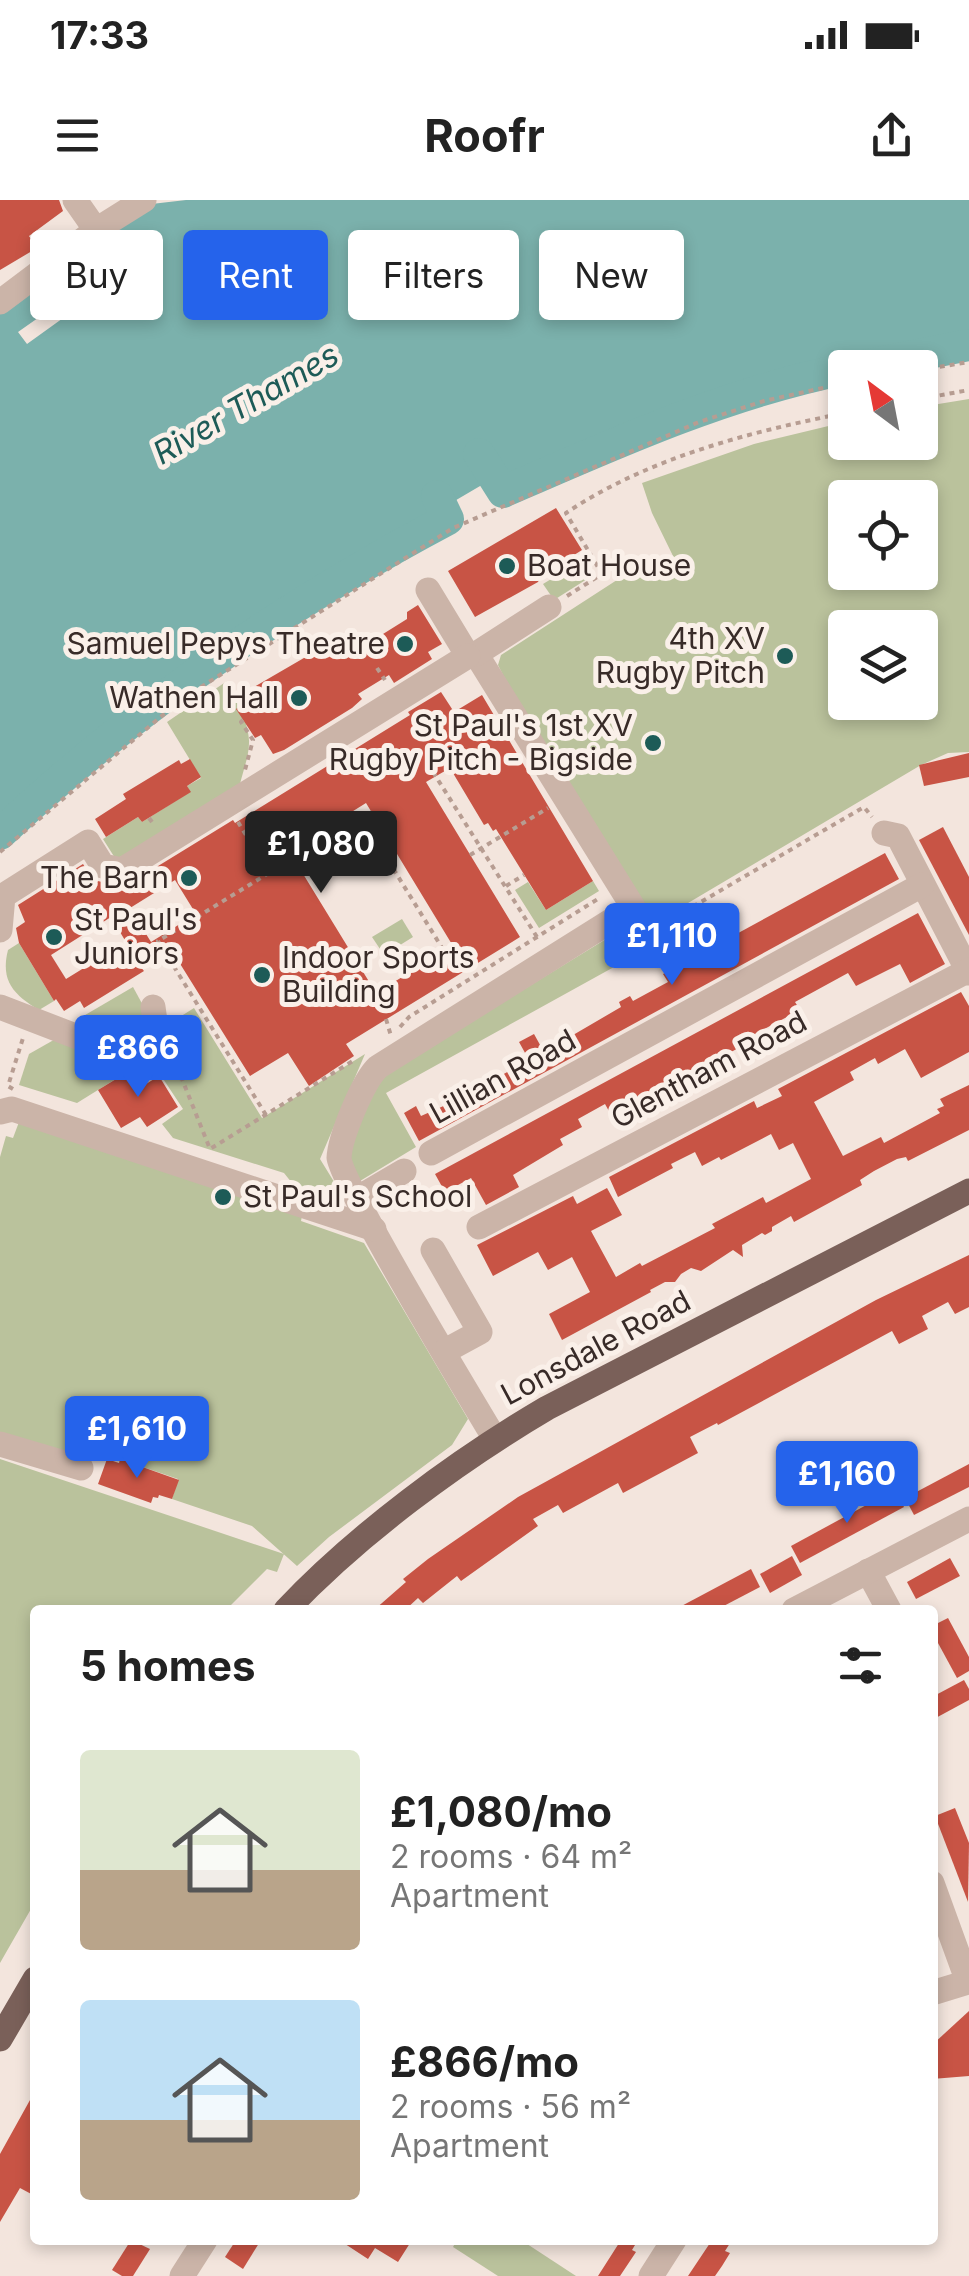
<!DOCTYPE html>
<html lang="en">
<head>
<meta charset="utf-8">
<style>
	body { margin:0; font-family:Inter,sans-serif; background:#f6f6f6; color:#222; height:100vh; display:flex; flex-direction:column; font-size:38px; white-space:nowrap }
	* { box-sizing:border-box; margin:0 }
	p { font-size:32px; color:#767676 }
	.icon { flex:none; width:55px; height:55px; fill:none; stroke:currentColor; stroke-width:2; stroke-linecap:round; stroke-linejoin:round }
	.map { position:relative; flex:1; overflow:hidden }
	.drawer { position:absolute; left:30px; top:1405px; width:908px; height:640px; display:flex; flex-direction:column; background:#fff; border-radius:10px; box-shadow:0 5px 15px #0003 }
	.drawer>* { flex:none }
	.banner { position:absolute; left:30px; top:30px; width:910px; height:90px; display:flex; gap:20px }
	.needle { width:65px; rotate:328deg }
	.fabs { position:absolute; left:828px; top:150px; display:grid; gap:20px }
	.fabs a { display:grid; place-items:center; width:110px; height:110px; border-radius:10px; background:#fff; box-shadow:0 5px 15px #0003; font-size:50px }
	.price { position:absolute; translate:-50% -85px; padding:0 22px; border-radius:10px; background:#2563eb; color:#fff; font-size:32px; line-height:65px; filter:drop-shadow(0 2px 5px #0008) }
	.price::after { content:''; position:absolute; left:50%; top:60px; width:30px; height:22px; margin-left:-15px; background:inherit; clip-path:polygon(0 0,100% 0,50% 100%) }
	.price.on { background:#222; color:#fff }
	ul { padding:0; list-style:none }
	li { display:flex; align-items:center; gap:30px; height:250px; padding:0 50px }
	li span { display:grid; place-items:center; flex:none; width:280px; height:200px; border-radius:10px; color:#555 }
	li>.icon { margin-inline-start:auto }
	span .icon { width:120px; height:120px; fill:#fffc; stroke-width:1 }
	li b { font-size:42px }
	h2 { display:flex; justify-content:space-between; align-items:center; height:120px; padding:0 50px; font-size:42px }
	.tag { padding:0 35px; border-radius:10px; background:#fff; box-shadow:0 5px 15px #0003; font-size:35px; line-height:90px }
	.tag.on { background:#2563eb; color:#fff }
	.status { display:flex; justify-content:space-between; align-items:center; height:70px; padding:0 50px; background:#fff; direction:ltr }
	.status svg { height:28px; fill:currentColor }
	header { display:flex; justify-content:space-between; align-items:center; height:130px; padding:0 50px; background:#fff; font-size:45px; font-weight:700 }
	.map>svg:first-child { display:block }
</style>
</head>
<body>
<div class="status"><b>17:33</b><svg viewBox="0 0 49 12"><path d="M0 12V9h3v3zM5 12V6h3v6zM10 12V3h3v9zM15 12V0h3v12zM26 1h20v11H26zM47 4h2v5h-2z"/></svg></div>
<header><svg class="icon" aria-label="menu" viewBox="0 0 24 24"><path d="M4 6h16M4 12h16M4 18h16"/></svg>Roofr<svg class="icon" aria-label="share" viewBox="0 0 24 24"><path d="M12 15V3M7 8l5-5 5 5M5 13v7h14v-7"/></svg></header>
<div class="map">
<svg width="969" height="2076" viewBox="0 0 969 2076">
	<rect width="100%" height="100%" fill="#f3e5dd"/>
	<!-- green -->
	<g fill="#bac29c" fill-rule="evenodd">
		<path d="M969,199V552L948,553L921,565L683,706L656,718L643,710L503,475L498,465L501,455L637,367L673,356L652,313L642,283L754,244L845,222V242H920V207ZM845,298H920V372H845ZM845,428H920V502H845Z"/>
		<polygon points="584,359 595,374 554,400 543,384"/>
		<path d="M227,481C236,495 250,527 249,543C249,556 243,571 240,584L124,656L115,658L103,639L138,617L142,622L190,592L187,586L201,578L167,522Z"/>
		<polygon points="593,681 599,691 539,728 515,690 528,682 546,710"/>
		<polygon points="402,719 413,737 384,755 372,737"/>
		<polygon points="629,725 661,741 386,893 416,947 360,981 348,959 374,881"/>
		<path d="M19,743L54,801L39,810C14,795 0,781 8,750Z"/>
		<polygon points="133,787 145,809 139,848 74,826 80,818"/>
		<polygon points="194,808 262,918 365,854 320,959 344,998 335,1002 300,993 284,973 173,938 162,924 183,909 156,868 167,825"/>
		<polygon points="59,837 135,867 77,903 19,885 29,854"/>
		<polygon points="19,922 302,1016 301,1021 364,1043 468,1219 452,1245 329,1337 297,1366 252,1326 172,1299 178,1279 102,1253 99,1258 90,1255 87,1262 0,1237 0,957 6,936 13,938"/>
		<polygon points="0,1259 284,1354 277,1372 267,1369 226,1410 35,1410 35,1702 0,1763"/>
		<polygon points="457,2040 521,2040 576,2076 498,2076 453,2047"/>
	</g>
	<!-- water -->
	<path fill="#7bb1ac" d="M186,0H969V145L845,168L760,192L644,230L503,292L492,279L446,306L448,319C286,405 133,508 0,634V111L143,5Z"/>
	<!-- pier -->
	<polygon fill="#f3e5dd" points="100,73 109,85 27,144 18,132 55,106 39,79 45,75 66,97"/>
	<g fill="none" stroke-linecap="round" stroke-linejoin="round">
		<!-- river -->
		<g stroke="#7bb1ac" stroke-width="32">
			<polyline points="854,168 969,145"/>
			<path d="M479,254L503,292C613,244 726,193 845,169"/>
			<path d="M0,634C133,508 286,405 448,319L437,296"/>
		</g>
	</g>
	<!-- building -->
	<g fill="#c85445" fill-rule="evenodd">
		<polygon points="0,0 59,0 63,11 29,36 37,48 0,70"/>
		<polygon points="556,308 582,350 541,376 538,382 475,417 448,371"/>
		<polygon points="418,405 442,444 428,452 432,459 394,483 389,475 358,494 362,499 352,508 284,550 273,554 261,535 255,538 236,509 242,505 237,497 328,444 331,450 337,446 343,455 357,446 359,449 407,419 407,412"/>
		<path d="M441,492L454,512L482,495L593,681L546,710L496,629L493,631L488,623L484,625L450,568L426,582L520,737L346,844L354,856L309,886L288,853L250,876L169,746L139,765L144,771L84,808L80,801L64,811L56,799L54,801L19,743L16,728L25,722L18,705L83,664L93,680L116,685L119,690L233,620L235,623L410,515L408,512ZM366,603L453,746L376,793L289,651ZM175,680L196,714L151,742L130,708ZM111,717L126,742L66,779L51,755Z"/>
		<polygon points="969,553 969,577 924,586 919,565"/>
		<polygon points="190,559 201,577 187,586 191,592 142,622 138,617 106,637 95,619 126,599 123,594 179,560 181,564"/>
		<polygon points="943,627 969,677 969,735 919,640"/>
		<polygon points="885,653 899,679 419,941 404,913 416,906 421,916 457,900 529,860 519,842 534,834 544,852 621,807 619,802 630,796 633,801 668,782 663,774"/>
		<polygon points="918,713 945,764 910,783 900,764 856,786 848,773 795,802 800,810 757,833 759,837 623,910 621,907 610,913 605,904 578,919 582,927 560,939 563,945 513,975 519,987 486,1005 471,978 445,992 435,974"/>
		<polygon points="961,792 969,806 969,852 921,878 905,849 878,864 875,858 850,872 854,880 814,902 843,956 881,937 884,943 940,913 937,909 944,906 940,899 969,885 969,930 908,961 906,957 897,959 874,971 860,980 862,985 794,1022 791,1016 772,1027 772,1031 765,1035 762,1033 742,1045 743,1057 733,1050 701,1071 691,1068 681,1074 675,1082 665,1082 650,1090 651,1092 562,1140 549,1114 590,1092 572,1057 548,1070 538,1052 493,1076 477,1045 573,996 577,1004 607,988 622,1015 591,1031 616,1077 640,1063 642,1066 715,1028 712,1024 763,997 766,1003 811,979 793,943 779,950 771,934 721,960 719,957 702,966 695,952 671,964 673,968 618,997 609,977 754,901 757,908 782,896 778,889"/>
		<polygon points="126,873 142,878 146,884 159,876 178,907 147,927 140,917 121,928 98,890"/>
		<polygon points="969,1055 969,1107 955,1114 948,1102 922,1116 928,1129 899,1144 892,1131 718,1225 717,1223 690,1237 698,1253 623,1293 618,1283 563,1313 558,1305 533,1319 538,1326 461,1381 457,1376 423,1403 418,1398 405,1410 374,1410 406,1382 403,1379 428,1359 518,1297 876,1100"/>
		<polygon points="107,1259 119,1263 120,1259 179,1280 172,1299 159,1295 158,1298 153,1297 151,1303 98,1284"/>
		<polygon points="969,1264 969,1287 914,1315 905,1298"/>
		<polygon points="894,1290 904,1307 800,1363 791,1346"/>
		<polygon points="792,1356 802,1375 770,1393 760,1374"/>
		<polygon points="950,1358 960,1376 916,1399 907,1382"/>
		<polygon points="751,1369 760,1387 716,1410 674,1410"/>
		<polygon points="948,1418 969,1457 969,1471 957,1478 932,1432 932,1426"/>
		<polygon points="964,1480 969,1489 969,1500 932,1520 932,1497"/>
		<polygon points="955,1608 969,1643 968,1702 935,1616"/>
		<polygon points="969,1811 969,1876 932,1879 932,1845"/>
		<polygon points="35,1891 35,1996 20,1988 0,2022 0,1954"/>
		<polygon points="131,2040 150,2049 133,2076 122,2076 112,2070"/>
		<polygon points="236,2040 261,2040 243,2069 225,2057"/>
		<polygon points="339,2040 412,2040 398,2062 375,2048 368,2059"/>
		<polygon points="621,2040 638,2040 632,2050 636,2052 620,2076 598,2076"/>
		<polygon points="712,2040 732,2040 725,2051 730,2053 722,2066 715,2076 688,2076"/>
	</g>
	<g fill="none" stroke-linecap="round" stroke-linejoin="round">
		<!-- path -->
		<g stroke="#b79d92" stroke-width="4" stroke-dasharray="5 5" stroke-linecap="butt">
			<polyline points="920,170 969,162"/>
			<polyline points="920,199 969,190"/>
			<path d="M567,396L602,374L566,313C648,258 749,232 845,213"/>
			<polyline points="377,468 385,480"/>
			<polyline points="243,520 241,522 253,540 245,570"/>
			<polyline points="433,572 537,737"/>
			<polyline points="149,618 155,626"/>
			<polyline points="362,618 444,751"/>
			<polyline points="238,622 269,673"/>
			<polyline points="0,652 182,499 453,328 699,222 764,201 845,183"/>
			<polyline points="470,655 548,608"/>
			<polyline points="294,659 372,612"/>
			<polyline points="506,686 524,675"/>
			<polyline points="649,720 656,725 687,710 864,607 872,617"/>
			<polyline points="386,819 391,836"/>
			<polyline points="400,827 409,817 601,697"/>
			<polyline points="161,870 182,879 210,949 356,859"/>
			<polyline points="13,889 8,886 23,838"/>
			<polyline points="266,915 158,741 272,671"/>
		</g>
		<!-- minor -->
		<g stroke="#cbb4a8" stroke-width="25">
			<polyline points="75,0 96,30"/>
			<polyline points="0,102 96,30 144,0"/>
			<path d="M428,390L468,456L476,454L633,707L378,867C363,881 340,937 339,958C338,979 474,1204 495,1239"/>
			<polyline points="476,454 549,407"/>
			<polyline points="884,633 898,636 969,773"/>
			<polyline points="0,730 3,696 88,642 103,666 122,670 468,456"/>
			<polyline points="0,807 143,862 155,821 153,807"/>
			<polyline points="0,912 12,909 374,1029"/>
			<polyline points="431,953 922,685"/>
			<polyline points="358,998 404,971"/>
			<polyline points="479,1027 969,770"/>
			<polyline points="433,1050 480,1132 445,1151"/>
			<polyline points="0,1244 81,1268"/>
			<polyline points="868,1371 889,1410"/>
			<polyline points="794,1410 969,1319"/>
			<polyline points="932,1683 968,1782 932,1793"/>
			<polyline points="182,2076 205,2040"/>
			<polyline points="651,2076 674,2040"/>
		</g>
		<!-- major -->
		<g stroke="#7a6059" stroke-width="25">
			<path d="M286,1410C358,1334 457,1261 547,1208L969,991"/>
			<polyline points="0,1839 35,1779"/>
		</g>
	</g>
	<!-- markers -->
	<g fill="#1d5b57" stroke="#faf0e9" stroke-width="4">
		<circle cx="507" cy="366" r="10"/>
		<circle cx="405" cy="444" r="10"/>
		<circle cx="785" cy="456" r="10"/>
		<circle cx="299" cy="498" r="10"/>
		<circle cx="653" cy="543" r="10"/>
		<circle cx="189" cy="678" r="10"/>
		<circle cx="54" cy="737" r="10"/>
		<circle cx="262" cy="775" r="10"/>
		<circle cx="223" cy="997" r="10"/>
	</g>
	<g text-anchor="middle" stroke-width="10" stroke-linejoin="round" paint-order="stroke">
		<!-- poi labels -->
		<g font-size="30" fill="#382b28" stroke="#faf0e9" text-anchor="end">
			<text x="527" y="376" text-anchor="start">Boat House</text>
			<text x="765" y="449">4th XV<tspan x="765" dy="34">Rugby Pitch</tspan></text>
			<text x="385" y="454">Samuel Pepys Theatre</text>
			<text x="279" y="508">Wathen Hall</text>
			<text x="633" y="536">St Paul's 1st XV<tspan x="633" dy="34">Rugby Pitch - Bigside</tspan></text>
			<text x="169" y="688">The Barn</text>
			<text x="74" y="730" text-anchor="start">St Paul's<tspan x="74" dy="34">Juniors</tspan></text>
			<text x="282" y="768" text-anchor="start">Indoor Sports<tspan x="282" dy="34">Building</tspan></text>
			<text x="243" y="1007" text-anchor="start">St Paul's School</text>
		</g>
		<!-- street labels -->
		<g font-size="30" fill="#382b28" stroke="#faf0e9">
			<text transform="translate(709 870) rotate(-28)" y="10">Glentham Road</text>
			<text transform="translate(503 877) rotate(-29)" y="10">Lillian Road</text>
			<text transform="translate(596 1148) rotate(-28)" y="10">Lonsdale Road</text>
		</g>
		<!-- water labels -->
		<g font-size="32" font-style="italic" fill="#1d5b57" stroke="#faf0e9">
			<text transform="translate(246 204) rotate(-30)" y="11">River Thames</text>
		</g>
	</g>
</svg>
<div class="fabs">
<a><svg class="needle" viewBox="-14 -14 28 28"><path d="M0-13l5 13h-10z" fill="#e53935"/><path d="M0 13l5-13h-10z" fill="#767676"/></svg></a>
<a><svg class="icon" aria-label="locate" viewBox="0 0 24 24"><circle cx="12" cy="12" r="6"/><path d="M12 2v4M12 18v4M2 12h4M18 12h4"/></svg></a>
<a><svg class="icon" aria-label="layers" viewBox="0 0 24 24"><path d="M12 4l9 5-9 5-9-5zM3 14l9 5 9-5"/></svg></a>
</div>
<b class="price on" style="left:321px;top:696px">£1,080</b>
<b class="price" style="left:672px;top:788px">£1,110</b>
<b class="price" style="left:138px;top:900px">£866</b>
<b class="price" style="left:137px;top:1281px">£1,610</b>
<b class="price" style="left:847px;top:1326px">£1,160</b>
<div class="banner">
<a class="tag">Buy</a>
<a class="tag on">Rent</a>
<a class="tag">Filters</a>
<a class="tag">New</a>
</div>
<section class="drawer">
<h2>5 homes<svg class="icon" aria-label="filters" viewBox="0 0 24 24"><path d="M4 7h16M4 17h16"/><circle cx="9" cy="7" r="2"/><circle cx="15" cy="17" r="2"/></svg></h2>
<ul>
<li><span style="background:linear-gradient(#dfe7d0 60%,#b9a48a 0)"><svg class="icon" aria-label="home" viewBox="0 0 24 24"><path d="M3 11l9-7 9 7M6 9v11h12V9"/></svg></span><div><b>£1,080/mo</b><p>2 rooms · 64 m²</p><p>Apartment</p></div></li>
<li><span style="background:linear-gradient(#bfe0f5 60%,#b9a48a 0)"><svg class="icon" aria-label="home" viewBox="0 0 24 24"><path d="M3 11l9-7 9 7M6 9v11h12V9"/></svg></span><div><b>£866/mo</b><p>2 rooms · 56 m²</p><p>Apartment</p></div></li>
</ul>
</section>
</div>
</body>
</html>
